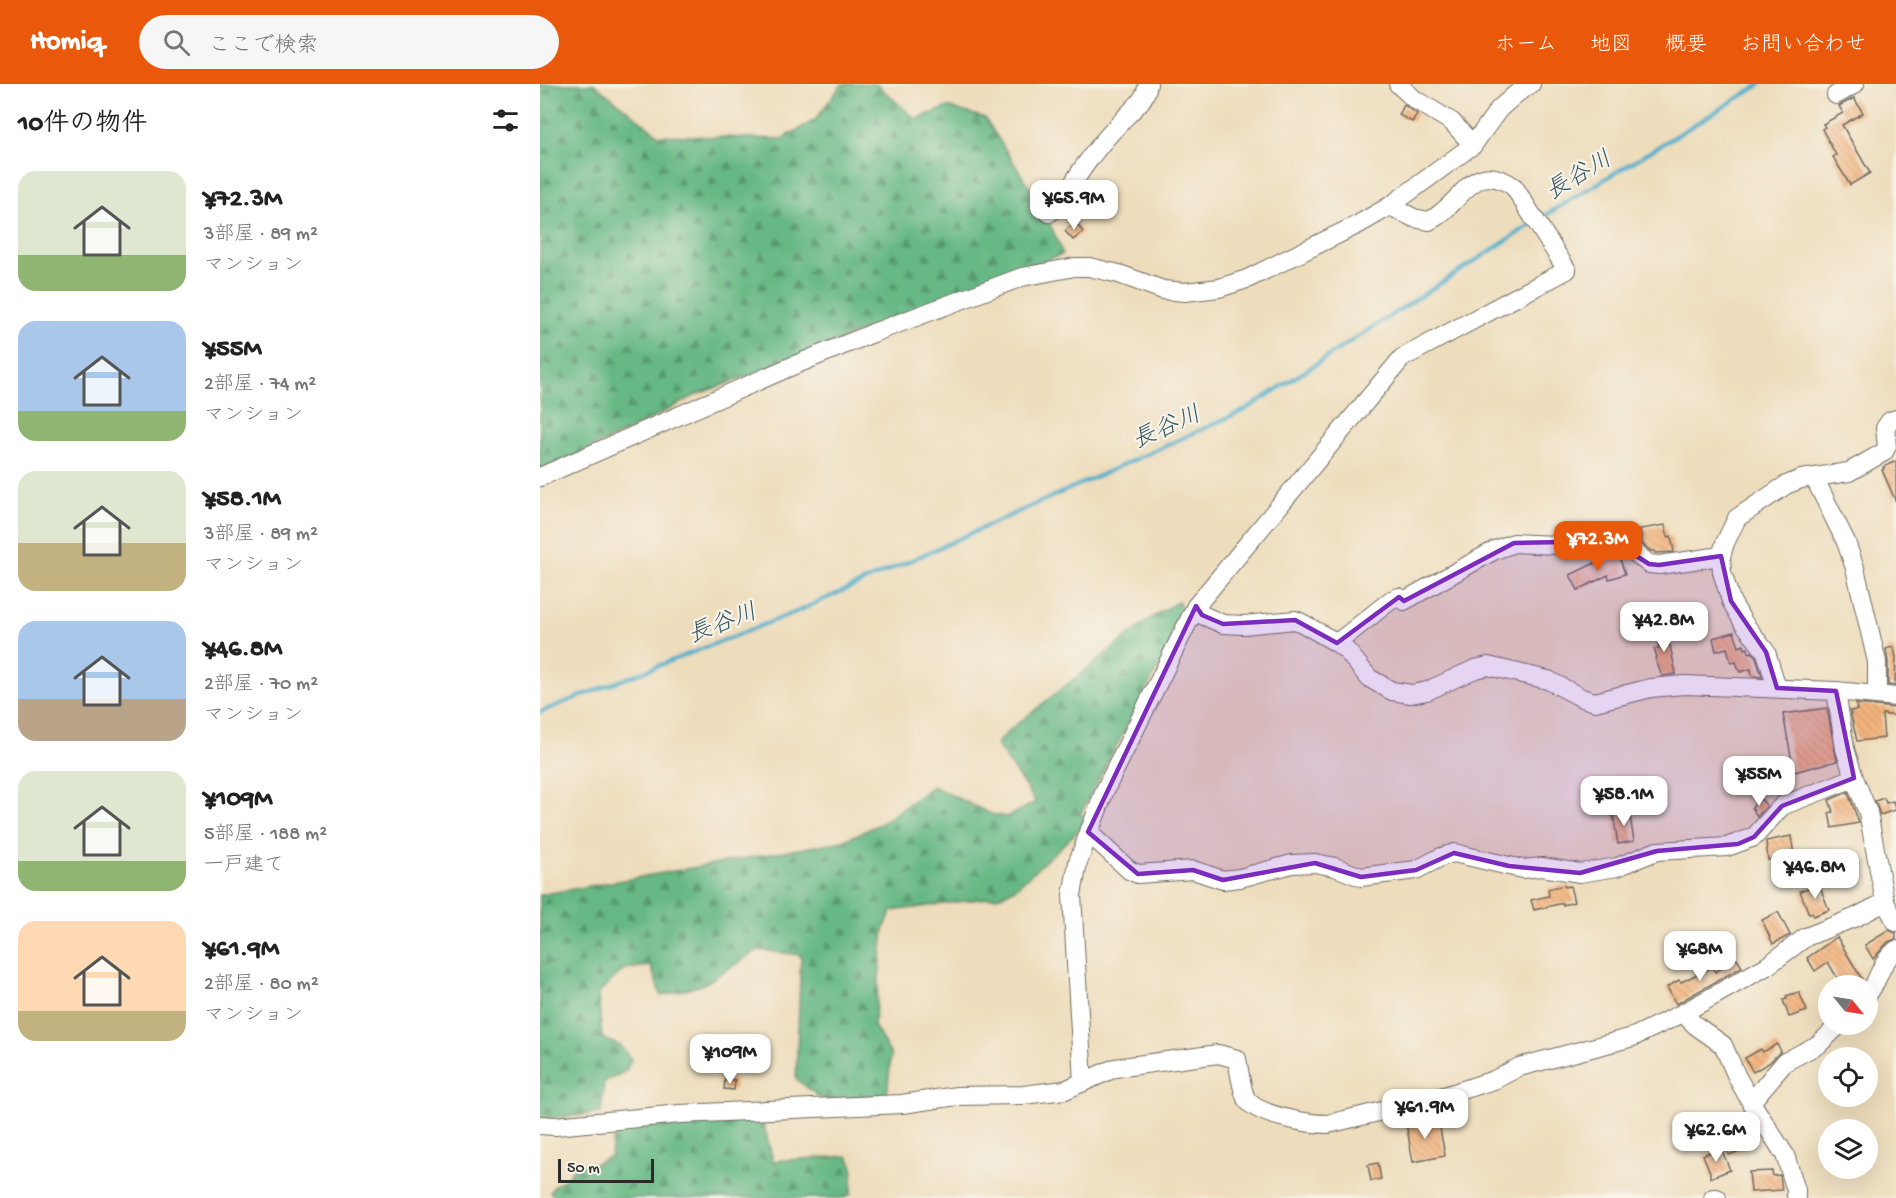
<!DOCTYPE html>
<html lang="ja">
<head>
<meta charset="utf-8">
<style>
	body { margin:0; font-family:"Gochi Hand","Klee One",sans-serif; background:#f6f6f6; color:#222; height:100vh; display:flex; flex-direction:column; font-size:22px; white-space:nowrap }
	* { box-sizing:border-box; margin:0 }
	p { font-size:20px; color:#767676 }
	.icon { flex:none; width:33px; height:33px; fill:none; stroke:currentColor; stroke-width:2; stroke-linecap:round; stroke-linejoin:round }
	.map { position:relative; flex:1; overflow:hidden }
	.drawer { display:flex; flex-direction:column; background:#fff; width:540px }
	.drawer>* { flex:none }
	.needle { width:39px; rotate:120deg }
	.fabs { position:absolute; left:1278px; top:891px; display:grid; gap:12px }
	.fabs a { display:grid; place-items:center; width:60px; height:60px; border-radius:50%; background:#fff; box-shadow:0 6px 24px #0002; font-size:30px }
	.scale { position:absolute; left:18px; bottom:15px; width:96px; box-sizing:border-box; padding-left:6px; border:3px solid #2b2b2b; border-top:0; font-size:16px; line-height:21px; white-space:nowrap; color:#2b2b2b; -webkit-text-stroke:4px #f7f3e8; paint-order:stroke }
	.price { position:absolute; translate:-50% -51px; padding:0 14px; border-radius:12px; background:#fff; color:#222; font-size:20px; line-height:39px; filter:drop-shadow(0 2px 3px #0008) }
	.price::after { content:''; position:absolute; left:50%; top:36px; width:18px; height:14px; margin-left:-9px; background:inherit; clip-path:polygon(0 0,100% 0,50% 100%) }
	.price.active { background:#ea580c; color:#fff }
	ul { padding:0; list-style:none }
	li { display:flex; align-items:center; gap:18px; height:150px; padding:0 18px }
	li span { display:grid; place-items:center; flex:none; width:168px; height:120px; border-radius:18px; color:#555 }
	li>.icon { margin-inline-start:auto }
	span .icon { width:72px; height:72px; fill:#fffc; stroke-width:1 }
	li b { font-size:26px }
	h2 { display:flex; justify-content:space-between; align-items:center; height:72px; padding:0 18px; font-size:26px }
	header { display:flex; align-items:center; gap:36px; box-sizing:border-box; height:84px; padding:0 30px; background:#ea580c; color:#fff }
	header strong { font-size:28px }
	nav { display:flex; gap:33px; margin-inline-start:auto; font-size:21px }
	.search { width:420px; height:54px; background:#f6f6f6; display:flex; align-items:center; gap:15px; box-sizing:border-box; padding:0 21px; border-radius:33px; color:#767676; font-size:22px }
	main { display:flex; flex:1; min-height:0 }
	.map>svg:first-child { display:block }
</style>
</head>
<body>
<header>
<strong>Homiq</strong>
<div class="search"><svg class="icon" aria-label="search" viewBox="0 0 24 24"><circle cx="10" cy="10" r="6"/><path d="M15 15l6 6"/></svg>ここで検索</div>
<nav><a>ホーム</a><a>地図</a><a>概要</a><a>お問い合わせ</a></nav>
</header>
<main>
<section class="drawer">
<h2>10件の物件<svg class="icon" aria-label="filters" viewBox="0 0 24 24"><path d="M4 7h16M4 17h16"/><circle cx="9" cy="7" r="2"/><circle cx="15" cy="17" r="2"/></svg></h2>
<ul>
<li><span style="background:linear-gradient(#dfe7d0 70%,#8fb573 0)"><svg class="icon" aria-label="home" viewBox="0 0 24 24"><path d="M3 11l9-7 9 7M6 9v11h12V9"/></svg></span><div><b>¥72.3M</b><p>3部屋 · 89 m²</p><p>マンション</p></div></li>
<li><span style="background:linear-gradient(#a9c7e8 75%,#8fb573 0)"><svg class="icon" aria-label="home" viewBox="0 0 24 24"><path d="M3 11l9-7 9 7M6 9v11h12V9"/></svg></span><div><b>¥55M</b><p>2部屋 · 74 m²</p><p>マンション</p></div></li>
<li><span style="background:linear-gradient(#dfe7d0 60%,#c2b280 0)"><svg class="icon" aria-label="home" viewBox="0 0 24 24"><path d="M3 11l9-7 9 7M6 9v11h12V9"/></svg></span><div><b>¥58.1M</b><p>3部屋 · 89 m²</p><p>マンション</p></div></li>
<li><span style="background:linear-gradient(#a9c7e8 65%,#b9a48a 0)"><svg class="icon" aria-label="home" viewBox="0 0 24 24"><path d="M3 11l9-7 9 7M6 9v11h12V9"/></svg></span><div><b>¥46.8M</b><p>2部屋 · 70 m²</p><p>マンション</p></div></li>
<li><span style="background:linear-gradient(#dfe7d0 75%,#8fb573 0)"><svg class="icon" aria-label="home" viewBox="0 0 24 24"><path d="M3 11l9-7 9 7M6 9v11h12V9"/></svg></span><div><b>¥109M</b><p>5部屋 · 188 m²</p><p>一戸建て</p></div></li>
<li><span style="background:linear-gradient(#ffd9b3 75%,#c2b280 0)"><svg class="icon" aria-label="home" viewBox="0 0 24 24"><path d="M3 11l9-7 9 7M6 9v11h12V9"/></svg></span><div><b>¥61.9M</b><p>2部屋 · 80 m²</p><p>マンション</p></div></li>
</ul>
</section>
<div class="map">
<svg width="1356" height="1114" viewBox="0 0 1356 1114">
	<defs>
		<pattern id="forest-firs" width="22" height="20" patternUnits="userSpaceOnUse" patternTransform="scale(1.5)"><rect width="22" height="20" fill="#66b884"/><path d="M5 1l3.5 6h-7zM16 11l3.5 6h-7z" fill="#54966c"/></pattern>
		<pattern id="building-back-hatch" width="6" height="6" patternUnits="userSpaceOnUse" patternTransform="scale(1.5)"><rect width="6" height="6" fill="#f3b37d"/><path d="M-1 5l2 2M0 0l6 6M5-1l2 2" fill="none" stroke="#d09a6c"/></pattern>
	</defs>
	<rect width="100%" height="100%" fill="#f7f3e8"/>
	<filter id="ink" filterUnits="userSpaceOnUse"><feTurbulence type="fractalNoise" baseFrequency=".0167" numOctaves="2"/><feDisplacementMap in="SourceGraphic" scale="12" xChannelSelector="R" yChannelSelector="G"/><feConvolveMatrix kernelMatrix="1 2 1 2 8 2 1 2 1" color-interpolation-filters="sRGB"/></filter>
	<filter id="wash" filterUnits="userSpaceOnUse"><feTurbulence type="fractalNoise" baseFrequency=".008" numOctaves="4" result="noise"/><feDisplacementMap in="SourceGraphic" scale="24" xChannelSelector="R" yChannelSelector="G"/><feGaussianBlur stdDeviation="1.35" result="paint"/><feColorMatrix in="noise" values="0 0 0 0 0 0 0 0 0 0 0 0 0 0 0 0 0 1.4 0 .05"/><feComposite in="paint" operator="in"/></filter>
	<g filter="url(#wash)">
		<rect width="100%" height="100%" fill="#eeddbc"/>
		<!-- forest -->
		<g fill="url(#forest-firs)" stroke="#487258" stroke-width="1.5">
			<polygon points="0,0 54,0 119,51 242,55 275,36 302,0 336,0 376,35 408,23 445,34 504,126 523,170 411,210 249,277 158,310 88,347 0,387"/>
			<polygon points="639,517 642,538 540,731 553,733 477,803 461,812 352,827 344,845 334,942 351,971 347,1011 283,1016 256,995 261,871 218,866 162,901 121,912 111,882 84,885 58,910 62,954 79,961 91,975 86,987 64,998 61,1029 0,1035 0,811 303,757 342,739 393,702 451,730 467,733 496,718 456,660 472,644 611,534"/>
			<polygon points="221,1030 233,1077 308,1072 313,1083 311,1110 303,1114 30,1114 16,1113 10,1108 15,1101 26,1095 37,1080 54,1080 71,1072 74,1044"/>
		</g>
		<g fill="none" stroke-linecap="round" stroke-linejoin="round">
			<!-- stream -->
			<g stroke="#4cadcb" stroke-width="4">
				<polyline points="1001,134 1221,0"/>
				<polyline points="0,628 256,528 705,326 992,140"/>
			</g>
		</g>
		<g id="blocks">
			<!-- building -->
			<g fill="url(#building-back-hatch)">
				<polygon points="1314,14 1323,29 1302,41 1330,89 1310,101 1293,73 1296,71 1282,45 1285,43 1283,40 1303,29 1299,22"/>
				<polygon points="864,21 877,30 872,38 859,31"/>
				<polygon points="535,138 543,148 533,156 525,147"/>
				<polygon points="1356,377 1356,418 1342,386 1344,385 1343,383"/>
				<polygon points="1125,441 1128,453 1131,452 1134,468 1115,469 1115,467 1111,467 1103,461 1100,445"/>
				<polygon points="1079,472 1085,490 1069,495 1068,491 1038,506 1030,491 1055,479"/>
				<polygon points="1126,542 1136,590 1122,592 1115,574 1117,573 1114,565 1119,564 1115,545"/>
				<polygon points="1194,548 1199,563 1204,561 1205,565 1208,564 1209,569 1212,568 1216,573 1222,593 1212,592 1211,585 1200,588 1196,578 1191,579 1187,564 1176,567 1173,554"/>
				<polygon points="1353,563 1356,572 1355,602 1348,601 1348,578 1346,565"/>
				<polygon points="1316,620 1356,624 1356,632 1342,630 1344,654 1317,657 1310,627 1317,626"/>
				<polygon points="1287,624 1297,677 1254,688 1243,630"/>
				<polygon points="1308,708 1319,739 1292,744 1289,729 1293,728 1289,716"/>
				<polygon points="1344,714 1346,719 1353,717 1355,726 1340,731 1335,717"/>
				<polygon points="1221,715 1227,722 1217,733 1212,723"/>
				<polygon points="1089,726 1094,757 1078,760 1073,729"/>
				<polygon points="1251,752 1254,771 1228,776 1226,757"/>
				<polygon points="1279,800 1289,826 1273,832 1272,829 1269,830 1260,807"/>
				<polygon points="1024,801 1025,803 1030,802 1034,818 1023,821 1023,819 994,826 991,816 1009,812 1008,805"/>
				<polygon points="1238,828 1250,851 1233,860 1222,836"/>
				<polygon points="1349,846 1356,849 1356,855 1348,858 1333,875 1325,861"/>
				<polygon points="1297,853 1323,897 1320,902 1302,902 1288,878 1275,887 1267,874"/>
				<polygon points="1197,875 1202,883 1136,920 1127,903 1139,896 1141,898 1172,883 1175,888"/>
				<polygon points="1259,908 1267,927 1249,933 1243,916 1247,915 1246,912"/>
				<polygon points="1237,960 1241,967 1229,979 1213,988 1205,974 1221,965 1223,968"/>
				<polygon points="185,995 195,996 194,1006 184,1005"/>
				<polygon points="898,1033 905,1072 873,1078 866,1039"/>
				<polygon points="1202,1055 1205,1065 1189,1071 1185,1062"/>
				<polygon points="1181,1064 1190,1086 1170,1094 1170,1088 1163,1071"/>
				<polygon points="838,1079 841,1095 831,1097 828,1081"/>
				<polygon points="1232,1087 1233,1092 1240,1091 1242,1106 1211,1108 1209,1088"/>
			</g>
		</g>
	</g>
	<g filter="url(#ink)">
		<use href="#blocks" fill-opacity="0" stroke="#6f695e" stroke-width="1.5"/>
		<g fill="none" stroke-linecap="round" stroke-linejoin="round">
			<defs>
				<g id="minor">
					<polyline points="858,0 874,15 912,38 933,61"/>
					<polyline points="1296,11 1315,0"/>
					<path d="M850,122L874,134L889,137C923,120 932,73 974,103L1027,186L862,274L656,522L662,531L683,540L704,541L755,536L762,539L797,559L807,567L829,594L852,607L871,610L887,607L935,585L948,582L1008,596L1042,614L1055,618L1111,604L1144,601L1296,607L1356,613"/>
					<path d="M509,129C525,118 532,99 543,84C554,68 568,51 582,37C593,24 605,18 608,0"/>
					<polyline points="0,393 245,285 333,249 482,193 535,183 549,183 579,190 623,206 645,208 679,204 707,195 819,140 850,122 933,61 959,25 976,10 991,0"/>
					<polyline points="1274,393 1306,458 1315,484 1337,578 1337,610"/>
					<polyline points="797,559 851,516 859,513 864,517 955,466 974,459 1016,461 1073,457 1084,460 1109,480 1119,481 1181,472"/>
					<polyline points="1237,604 1226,568 1203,538 1191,517 1182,488 1181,472 1185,459 1197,434 1246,401 1261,395 1309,388 1344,368 1347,362 1345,344 1350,337 1356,335"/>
					<polyline points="1296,607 1305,665 1314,694 1328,728 1345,818"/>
					<polyline points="548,748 589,786 598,790 653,786 683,796 700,794 752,780 775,779 795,783 821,793 829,792 876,786 901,773 914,769 969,782 983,785 1002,783 1040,789 1077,783 1117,767 1187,763 1214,753 1242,722 1314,694"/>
					<path d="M1328,910C1340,895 1339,880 1356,866"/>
					<polyline points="1143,929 1155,941 1183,961 1197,993 1211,1018 1245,1071 1256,1106 1256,1114"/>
					<polyline points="543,998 532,811 538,778 565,706 656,522"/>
					<polyline points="1211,1018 1245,978 1279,960 1300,940"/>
					<path d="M0,1041L15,1042L140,1030L362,1020L417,1012L483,1011L525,1006L575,984L678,970L697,975C699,985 702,1009 707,1016C719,1032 769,1040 788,1040L901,1013L954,996L979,983L1093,953L1143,929L1227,882L1266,853L1316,833L1345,818L1356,838"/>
					<polyline points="1173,1114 1177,1114"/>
				</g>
			</defs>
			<!-- minor casing -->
			<use href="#minor" stroke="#6f695e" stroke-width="20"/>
			<!-- minor -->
			<use href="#minor" stroke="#fff" stroke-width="18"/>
		</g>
	</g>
	<!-- marked area -->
	<path fill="#7b2cbf" fill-opacity="0.2" stroke="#7b2cbf" stroke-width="4.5" stroke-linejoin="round" d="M1073,457L1109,480L1119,481L1181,472L1191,517L1226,568L1237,604L1296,607L1314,694L1242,722L1214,753L1198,760L1117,767L1040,789L969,782L914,769L876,786L821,793L775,779L683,796L653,786L598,790L548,748L656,522L662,531L683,540L755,536L797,559L859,513L864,517L974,459Z"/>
	<g text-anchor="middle" stroke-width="4.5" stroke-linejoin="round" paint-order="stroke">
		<!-- water labels -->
		<g font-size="24" font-style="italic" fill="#375863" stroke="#f7f3e8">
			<text transform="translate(1038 90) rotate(-31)" y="8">長谷川</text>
			<text transform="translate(626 342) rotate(-24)" y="8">長谷川</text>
			<text transform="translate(182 538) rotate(-21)" y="8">長谷川</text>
		</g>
	</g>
</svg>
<div class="fabs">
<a><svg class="needle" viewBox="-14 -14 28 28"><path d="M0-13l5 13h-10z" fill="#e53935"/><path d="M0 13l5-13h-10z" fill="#767676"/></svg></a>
<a><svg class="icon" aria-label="locate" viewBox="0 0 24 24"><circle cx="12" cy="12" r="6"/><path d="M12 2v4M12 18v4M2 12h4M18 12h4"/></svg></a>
<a><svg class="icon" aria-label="layers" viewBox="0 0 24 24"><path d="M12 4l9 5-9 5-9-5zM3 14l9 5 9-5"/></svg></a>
</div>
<div class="scale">50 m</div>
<b class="price" style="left:534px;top:147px">¥65.9M</b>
<b class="price active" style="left:1058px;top:488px">¥72.3M</b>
<b class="price" style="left:1124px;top:569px">¥42.8M</b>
<b class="price" style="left:1219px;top:723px">¥55M</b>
<b class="price" style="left:1084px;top:743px">¥58.1M</b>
<b class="price" style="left:1275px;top:816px">¥46.8M</b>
<b class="price" style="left:1160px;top:898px">¥68M</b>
<b class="price" style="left:190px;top:1001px">¥109M</b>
<b class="price" style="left:885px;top:1056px">¥61.9M</b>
<b class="price" style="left:1176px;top:1079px">¥62.6M</b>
</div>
</main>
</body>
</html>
